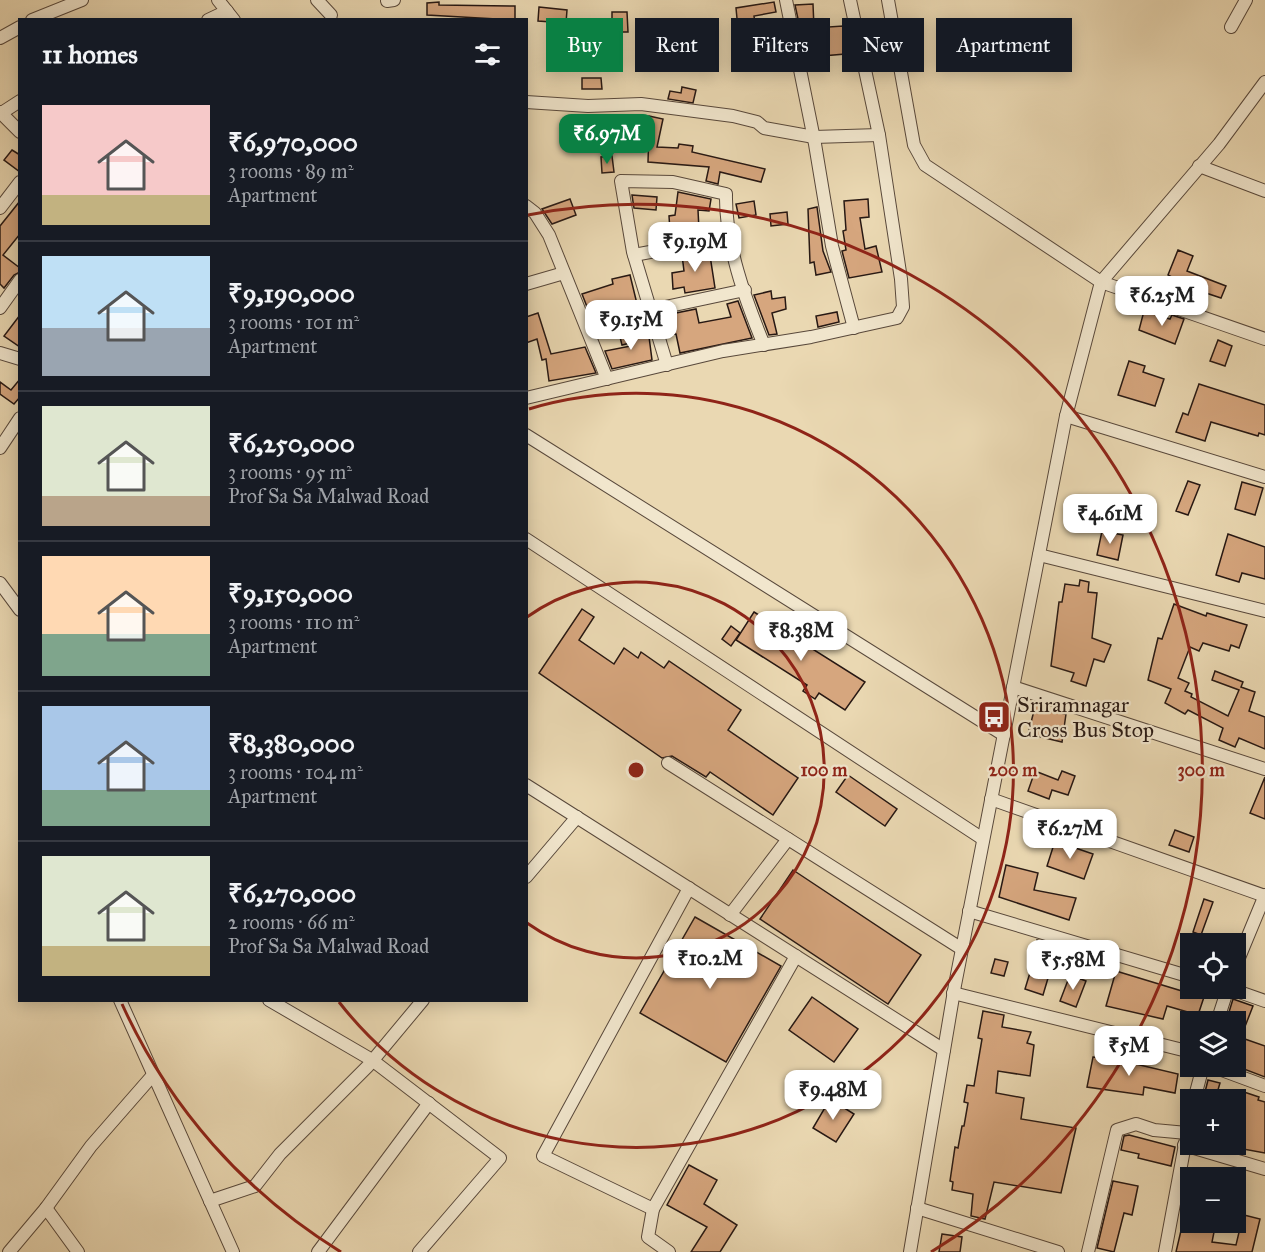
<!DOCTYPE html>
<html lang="en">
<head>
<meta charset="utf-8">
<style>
	body { margin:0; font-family:"IM FELL Great Primer",serif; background:#20242c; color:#f1f3f6; height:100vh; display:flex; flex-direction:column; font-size:22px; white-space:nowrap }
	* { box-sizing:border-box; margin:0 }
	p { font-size:20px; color:#9ea1a6 }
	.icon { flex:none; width:33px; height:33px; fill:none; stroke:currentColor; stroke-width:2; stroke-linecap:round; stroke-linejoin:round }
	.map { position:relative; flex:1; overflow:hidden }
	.details { position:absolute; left:18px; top:18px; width:510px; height:984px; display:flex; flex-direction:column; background:#171b24; border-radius:0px; box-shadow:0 3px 15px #0003 }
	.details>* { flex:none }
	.top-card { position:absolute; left:546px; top:18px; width:570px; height:54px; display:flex; gap:12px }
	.tools { position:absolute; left:1180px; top:933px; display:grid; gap:12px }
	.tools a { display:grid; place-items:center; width:66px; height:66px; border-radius:0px; background:#171b24; box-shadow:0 3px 15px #0003; font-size:30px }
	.price { position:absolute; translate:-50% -51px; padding:0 14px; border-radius:12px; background:#fff; color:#222; font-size:20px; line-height:39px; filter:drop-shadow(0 2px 3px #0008) }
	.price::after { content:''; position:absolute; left:50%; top:36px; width:18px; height:14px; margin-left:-9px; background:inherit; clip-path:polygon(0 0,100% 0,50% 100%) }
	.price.on { background:#0b8043; color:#fff }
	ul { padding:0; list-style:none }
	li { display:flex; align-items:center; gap:18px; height:150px; padding:0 24px }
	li+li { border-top:2px solid #363941 }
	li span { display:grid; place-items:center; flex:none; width:168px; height:120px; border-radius:0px; color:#555 }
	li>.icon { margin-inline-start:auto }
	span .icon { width:72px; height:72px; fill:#fffc; stroke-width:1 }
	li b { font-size:26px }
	h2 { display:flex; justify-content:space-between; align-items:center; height:72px; padding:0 24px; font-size:26px }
	.pill { padding:0 21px; border-radius:0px; background:#171b24; box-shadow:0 3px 15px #0003; font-size:21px; line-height:54px }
	.pill.on { background:#0b8043; color:#fff }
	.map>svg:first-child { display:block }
</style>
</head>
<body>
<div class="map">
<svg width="1265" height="1252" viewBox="0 0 1265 1252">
	<rect width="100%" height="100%" fill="#ead8b2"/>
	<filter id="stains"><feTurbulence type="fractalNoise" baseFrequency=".00333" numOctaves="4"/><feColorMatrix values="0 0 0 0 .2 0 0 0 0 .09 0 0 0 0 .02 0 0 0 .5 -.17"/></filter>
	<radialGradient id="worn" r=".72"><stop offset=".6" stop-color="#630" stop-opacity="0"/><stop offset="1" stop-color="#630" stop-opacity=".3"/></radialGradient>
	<!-- building -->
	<g fill="#d6a67e" stroke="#271813" stroke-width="1.5">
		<polygon points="439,2 439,5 515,6 515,20 427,15 427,3"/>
		<polygon points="774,2 776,12 754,16 760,59 741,61 736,8"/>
		<polygon points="813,4 814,28 843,26 845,54 822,56 812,60 812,64 808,65 795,5"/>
		<polygon points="539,7 567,10 566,23 538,21"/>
		<polygon points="612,12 627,12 628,32 612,32"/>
		<polygon points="682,24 696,25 695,38 680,37"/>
		<polygon points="582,78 601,78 602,89 582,89"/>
		<polygon points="682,87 696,90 693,103 668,99 670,91 681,93"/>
		<polygon points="649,116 663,119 657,147 678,148 679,144 693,146 692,152 765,169 761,182 720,172 718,184 706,181 709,167 648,162 649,131 646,130"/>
		<polygon points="12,150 20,155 20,172 4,160"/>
		<polygon points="612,156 614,172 602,173 601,157"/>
		<polygon points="678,192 711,199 709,211 698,210 699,230 670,231 669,216 675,215"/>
		<polygon points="632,195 657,197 656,210 634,208"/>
		<polygon points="570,199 576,215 552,224 542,209"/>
		<polygon points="868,199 869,217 860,218 865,249 876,246 882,272 849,278 842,251 846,250 843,231 846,230 844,201"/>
		<polygon points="20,201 20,234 3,255 20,268 20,272 14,275 4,288 0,284 0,226"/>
		<polygon points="754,201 756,215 739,218 736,204"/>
		<polygon points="817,207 823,251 831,272 816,275 814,262 810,263 808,209"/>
		<polygon points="787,212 788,224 771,226 770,214"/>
		<polygon points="709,249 715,288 685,293 684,287 673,289 672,273 684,271 682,255"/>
		<polygon points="1178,250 1193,256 1187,271 1226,286 1221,298 1170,281 1172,277 1168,275"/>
		<polygon points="630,275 638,308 593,322 582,294 613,284 612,279"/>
		<polygon points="771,291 772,299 785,297 786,309 772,313 777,334 769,335 754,295"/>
		<polygon points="738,301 752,338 680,353 676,334 667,335 661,316 696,309 699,323 731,317 727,304"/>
		<polygon points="1144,311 1170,319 1172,315 1184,319 1175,344 1139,330"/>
		<polygon points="837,312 839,322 818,327 816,316"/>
		<polygon points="538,313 551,354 585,347 596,373 549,381 546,359 542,360 537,339 526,343 526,317"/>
		<polygon points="20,315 20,347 4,336"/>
		<polygon points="648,329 652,360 612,369 605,351 631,346 630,343 622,345 620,337"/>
		<polygon points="1218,340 1232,346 1225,366 1210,361"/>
		<polygon points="1129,361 1145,366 1143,372 1164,379 1155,406 1118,395"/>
		<polygon points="20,379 20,397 14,404 0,394 0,382 11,390"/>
		<polygon points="1199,384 1265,405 1265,435 1259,433 1258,436 1211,422 1205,441 1176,432 1183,413 1188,415"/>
		<polygon points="1188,481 1200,485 1188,515 1176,511"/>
		<polygon points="1242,482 1263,488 1255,515 1235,509"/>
		<polygon points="1102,531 1123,535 1118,560 1097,555"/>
		<polygon points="1228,534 1265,547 1265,579 1242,573 1239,582 1216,575"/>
		<polygon points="1080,580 1089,582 1088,592 1097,593 1092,638 1111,645 1104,662 1094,659 1086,686 1071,681 1074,673 1051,666 1059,602 1062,602 1065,584 1079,586"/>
		<polygon points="1174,604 1206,616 1207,613 1247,625 1239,648 1231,645 1229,651 1203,643 1199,651 1190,647 1178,678 1189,683 1185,691 1192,694 1191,697 1228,716 1239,690 1212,680 1215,671 1243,682 1241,687 1255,692 1249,711 1265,717 1265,749 1239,738 1235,747 1219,740 1223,728 1188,710 1185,714 1165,703 1171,689 1148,680 1158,638 1162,639"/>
		<polygon points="582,609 594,617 579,640 614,664 624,648 638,658 641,652 664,668 669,661 741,710 728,730 798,778 773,815 710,772 706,777 672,756 662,758 539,673"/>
		<polygon points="754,612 865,682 845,710 819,693 815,699 803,691 807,685 736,640"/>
		<polygon points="731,626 740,633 731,646 722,639"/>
		<polygon points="1036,703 1048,707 1047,711 1066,714 1062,742 1028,734"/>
		<polygon points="1035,771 1058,780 1062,771 1075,776 1068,795 1052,790 1049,799 1028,791"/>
		<polygon points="848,775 897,809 885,826 836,792"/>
		<polygon points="1265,777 1265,819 1250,813"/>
		<polygon points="1175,830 1194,837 1189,852 1169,845"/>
		<polygon points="1055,841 1093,854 1084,879 1047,866"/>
		<polygon points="1006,865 1038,873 1034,890 1076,898 1069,920 999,897"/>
		<polygon points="793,870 921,955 888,1004 760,919"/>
		<polygon points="1204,899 1213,902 1201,935 1193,932"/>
		<polygon points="695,917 781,966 726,1062 640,1013"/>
		<polygon points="1037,940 1061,947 1058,959 1054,958 1043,995 1025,989 1036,953 1034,953"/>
		<polygon points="995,959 1008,962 1004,976 991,973"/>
		<polygon points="1116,971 1182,991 1184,985 1206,991 1198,1015 1167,1006 1163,1019 1106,1006"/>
		<polygon points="1070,975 1086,981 1076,1007 1060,1001"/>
		<polygon points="812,997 858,1029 834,1062 789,1030"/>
		<polygon points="1233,999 1253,1006 1237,1047 1236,1022 1226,1022"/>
		<polygon points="983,1011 1004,1015 1002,1027 1031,1032 1027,1043 1034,1045 1030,1076 998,1071 996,1093 1024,1098 1021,1119 1076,1128 1061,1193 994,1182 985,1219 971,1216 973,1194 952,1190 953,1182 950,1181 955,1147 958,1148 962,1126 964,1126 968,1103 964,1102 967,1085 974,1086 982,1039 978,1038"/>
		<polygon points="1242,1038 1265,1046 1265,1077 1236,1066 1236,1052"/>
		<polygon points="1093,1057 1123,1061 1178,1074 1175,1093 1144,1087 1143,1095 1087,1087"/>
		<polygon points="1208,1080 1220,1083 1215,1100 1203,1100"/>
		<polygon points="1238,1090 1259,1097 1258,1100 1265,1102 1265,1153 1243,1149 1244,1147 1236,1144"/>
		<polygon points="830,1099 854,1114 836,1142 813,1128"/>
		<polygon points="1129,1135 1175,1147 1171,1166 1138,1158 1139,1154 1121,1150 1124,1136"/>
		<polygon points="689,1165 717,1180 704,1204 737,1225 720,1252 691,1252 707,1227 667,1205"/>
		<polygon points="1113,1181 1138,1186 1132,1215 1124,1213 1114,1252 1097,1248"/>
		<polygon points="1236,1213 1260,1219 1252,1252 1176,1252 1183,1222 1216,1222 1212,1242 1236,1245 1241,1224 1236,1224"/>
		<polygon points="942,1234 962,1237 960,1252 939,1252"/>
	</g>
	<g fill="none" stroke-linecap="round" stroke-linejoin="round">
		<defs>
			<g id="minor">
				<polyline points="218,0 234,20"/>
				<polyline points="317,0 331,15"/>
				<polyline points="786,0 815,144 832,246 854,328"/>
				<polyline points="888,0 914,145 925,165 1101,282 1265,339"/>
				<polyline points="387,1 394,0"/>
				<polyline points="32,20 82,0"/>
				<polyline points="208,20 227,11"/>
				<polyline points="1231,27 1246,0"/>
				<polyline points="0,38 20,27"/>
				<polyline points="526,102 588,106 641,104 733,116 757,122 764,128 814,137 879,135"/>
				<polyline points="0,112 20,132"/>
				<polyline points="0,114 20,101"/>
				<polyline points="1199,166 1265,191"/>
				<polyline points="526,206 535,213 549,235 607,379"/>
				<polyline points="0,208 20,182"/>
				<polyline points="634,255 731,237"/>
				<polyline points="526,284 564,273"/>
				<polyline points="0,308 20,280"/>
				<polyline points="651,310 745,290"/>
				<polyline points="0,353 20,359"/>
				<path d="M667,365L633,252L621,181L673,182L726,194C725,244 745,299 764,345"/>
				<polyline points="526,398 723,351 811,337 897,318 903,307 901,279 879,135 850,0"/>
				<polyline points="1066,416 1265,477"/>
				<polyline points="526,435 1004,735"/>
				<polyline points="0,448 20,418"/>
				<polyline points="526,539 983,839"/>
				<polyline points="1039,555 1265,611"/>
				<polyline points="0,583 20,610"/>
				<polyline points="1013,687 1265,769"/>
				<polyline points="668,763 962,949"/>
				<polyline points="526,785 944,1050"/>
				<polyline points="991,799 1265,896"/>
				<polyline points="526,877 577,817"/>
				<polyline points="689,888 543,1156 653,1209 796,956"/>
				<polyline points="969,911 1191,977"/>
				<polyline points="730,915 788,839"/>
				<polyline points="1236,965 1265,895"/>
				<polyline points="1228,988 1265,1001"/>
				<polyline points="953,993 1191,1052"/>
				<polyline points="120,1000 233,1252"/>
				<polyline points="269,1000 372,1060 500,1158 419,1252"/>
				<polyline points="1217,1022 1228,988"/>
				<polyline points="1211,1066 1265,1086"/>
				<polyline points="1194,1100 1203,1066"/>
				<polyline points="1184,1145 1265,1169"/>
				<polyline points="210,1201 255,1186 280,1154 368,1066 423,1000"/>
				<polyline points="46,1208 78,1252"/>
				<polyline points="917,1208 1058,1252"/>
				<polyline points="653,1209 648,1237 669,1252"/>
				<polyline points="9,1252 46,1208 91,1146 153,1075"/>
				<polyline points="318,1252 429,1103"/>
				<polyline points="910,1252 955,985 1066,416 1101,282 1219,144 1265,82"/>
				<polyline points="1088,1252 1117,1130 1136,1124 1154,1130 1187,1133"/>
				<polyline points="1165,1252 1191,1112"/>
			</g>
		</defs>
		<!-- minor casing -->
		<use href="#minor" stroke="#58483b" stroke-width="14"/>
		<!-- minor -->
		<use href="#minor" stroke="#f1e6cd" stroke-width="12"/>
	</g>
	<!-- distance rings -->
	<g fill="none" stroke="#8f2418" stroke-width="3">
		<path d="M527 617A188 188 0 1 1 527 923"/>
		<path d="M529 409A377 377 0 1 1 339 1002"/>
		<path d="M341 1252A565 565 0 0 1 122 1004M528 215A565 565 0 0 1 931 1252"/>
	</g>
	<!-- icons -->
	<defs>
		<symbol id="bus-square" viewBox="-11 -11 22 22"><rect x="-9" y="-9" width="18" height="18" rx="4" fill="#8f2418" stroke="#f1e6cd"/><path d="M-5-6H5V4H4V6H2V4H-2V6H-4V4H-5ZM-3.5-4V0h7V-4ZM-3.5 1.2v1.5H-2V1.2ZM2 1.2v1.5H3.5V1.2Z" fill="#fff"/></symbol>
	</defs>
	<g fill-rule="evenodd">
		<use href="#bus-square" x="975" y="698" width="38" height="38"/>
	</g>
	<g text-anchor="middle" stroke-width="4.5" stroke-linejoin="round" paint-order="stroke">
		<!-- poi labels -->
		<g font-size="22" fill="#271813" stroke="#f1e6cd" text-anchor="start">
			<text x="1017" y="712">Sriramnagar<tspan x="1017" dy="25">Cross Bus Stop</tspan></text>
		</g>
	</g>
	<circle cx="636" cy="770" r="9" fill="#8f2418" stroke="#f1e6cd" stroke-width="3"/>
	<g font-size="18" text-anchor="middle" font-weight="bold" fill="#8f2418" stroke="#f1e6cd" stroke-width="4.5" stroke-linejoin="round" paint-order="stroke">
		<text x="824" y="776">100 m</text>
		<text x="1013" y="776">200 m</text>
		<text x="1201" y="776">300 m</text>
	</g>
	<rect width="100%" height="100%" filter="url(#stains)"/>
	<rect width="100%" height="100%" fill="url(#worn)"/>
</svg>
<div class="tools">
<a><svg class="icon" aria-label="locate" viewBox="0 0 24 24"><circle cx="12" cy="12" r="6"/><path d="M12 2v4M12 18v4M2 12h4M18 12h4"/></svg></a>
<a><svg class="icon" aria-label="layers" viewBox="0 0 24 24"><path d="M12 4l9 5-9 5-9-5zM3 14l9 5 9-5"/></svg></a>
<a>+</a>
<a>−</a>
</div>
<b class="price on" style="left:607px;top:165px">₹6.97M</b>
<b class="price" style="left:695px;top:273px">₹9.19M</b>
<b class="price" style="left:1162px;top:327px">₹6.25M</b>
<b class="price" style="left:631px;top:351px">₹9.15M</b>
<b class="price" style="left:1110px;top:545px">₹4.61M</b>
<b class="price" style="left:801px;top:662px">₹8.38M</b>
<b class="price" style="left:1070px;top:860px">₹6.27M</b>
<b class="price" style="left:710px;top:990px">₹10.2M</b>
<b class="price" style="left:1073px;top:991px">₹5.58M</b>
<b class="price" style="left:1129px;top:1077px">₹5M</b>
<b class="price" style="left:833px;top:1121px">₹9.48M</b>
<div class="top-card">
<a class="pill on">Buy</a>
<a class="pill">Rent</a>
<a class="pill">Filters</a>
<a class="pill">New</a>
<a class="pill">Apartment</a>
</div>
<section class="details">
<h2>11 homes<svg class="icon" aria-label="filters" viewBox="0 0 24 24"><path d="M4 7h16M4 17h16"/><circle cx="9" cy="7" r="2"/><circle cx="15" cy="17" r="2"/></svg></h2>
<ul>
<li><span style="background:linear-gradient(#f6c9c9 75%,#c2b280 0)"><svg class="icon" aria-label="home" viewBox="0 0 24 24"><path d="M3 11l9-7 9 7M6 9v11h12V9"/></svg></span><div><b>₹6,970,000</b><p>3 rooms · 89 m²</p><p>Apartment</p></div></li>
<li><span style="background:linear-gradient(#bfe0f5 60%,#9aa5b1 0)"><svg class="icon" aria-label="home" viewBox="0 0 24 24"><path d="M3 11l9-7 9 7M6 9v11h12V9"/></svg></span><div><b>₹9,190,000</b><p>3 rooms · 101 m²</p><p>Apartment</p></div></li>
<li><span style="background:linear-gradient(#dfe7d0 75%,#b9a48a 0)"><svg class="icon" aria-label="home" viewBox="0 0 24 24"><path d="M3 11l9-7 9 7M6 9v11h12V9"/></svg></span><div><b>₹6,250,000</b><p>3 rooms · 95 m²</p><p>Prof Sa Sa Malwad Road</p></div></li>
<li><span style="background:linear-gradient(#ffd9b3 65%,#7fa58c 0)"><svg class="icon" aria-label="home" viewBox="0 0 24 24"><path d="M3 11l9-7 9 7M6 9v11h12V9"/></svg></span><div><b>₹9,150,000</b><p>3 rooms · 110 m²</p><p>Apartment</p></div></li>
<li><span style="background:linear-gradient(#a9c7e8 70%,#7fa58c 0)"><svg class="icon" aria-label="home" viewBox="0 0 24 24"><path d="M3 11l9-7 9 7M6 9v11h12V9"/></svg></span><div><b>₹8,380,000</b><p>3 rooms · 104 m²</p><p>Apartment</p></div></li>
<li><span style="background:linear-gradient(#dfe7d0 75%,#c2b280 0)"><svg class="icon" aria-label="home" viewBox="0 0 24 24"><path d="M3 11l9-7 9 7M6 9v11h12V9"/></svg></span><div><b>₹6,270,000</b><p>2 rooms · 66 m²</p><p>Prof Sa Sa Malwad Road</p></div></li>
</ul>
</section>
</div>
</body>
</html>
